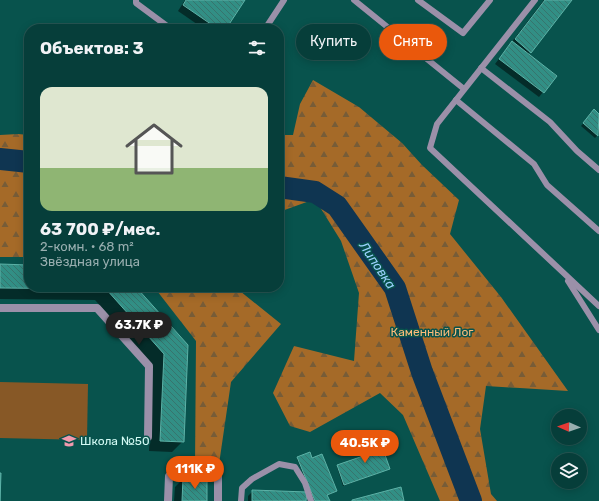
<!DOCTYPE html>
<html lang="ru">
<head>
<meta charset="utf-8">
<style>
	body { margin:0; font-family:Rubik,sans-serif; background:#144945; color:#f1f3f6; height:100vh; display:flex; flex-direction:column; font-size:15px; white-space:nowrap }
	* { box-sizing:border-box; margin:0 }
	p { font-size:13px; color:#98aeaf }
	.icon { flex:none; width:22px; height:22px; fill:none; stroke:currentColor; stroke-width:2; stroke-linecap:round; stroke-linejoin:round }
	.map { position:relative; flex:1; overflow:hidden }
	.drawer { position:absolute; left:24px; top:24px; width:260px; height:268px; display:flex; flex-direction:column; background:#063e3a; border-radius:16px; box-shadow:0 2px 10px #0003,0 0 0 1px #275754 }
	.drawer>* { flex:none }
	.hud { position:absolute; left:296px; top:24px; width:243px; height:36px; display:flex; gap:8px }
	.needle { width:26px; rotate:272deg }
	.tools { position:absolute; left:551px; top:409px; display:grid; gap:8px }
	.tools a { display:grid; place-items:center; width:36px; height:36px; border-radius:50%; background:#063e3a; box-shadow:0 2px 10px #0003,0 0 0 1px #275754; font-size:20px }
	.price { position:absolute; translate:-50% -34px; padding:0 9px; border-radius:14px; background:#ea580c; color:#fff; font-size:13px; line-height:26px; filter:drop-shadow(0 1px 2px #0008) }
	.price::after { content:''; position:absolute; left:50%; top:24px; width:12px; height:9px; margin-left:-6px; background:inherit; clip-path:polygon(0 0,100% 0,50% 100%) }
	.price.current { background:#222; color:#fff }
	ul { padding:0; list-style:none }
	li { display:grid; align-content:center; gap:8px; height:212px; padding:0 16px }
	li span { display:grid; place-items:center; height:124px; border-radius:12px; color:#555 }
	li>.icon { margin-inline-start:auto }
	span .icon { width:72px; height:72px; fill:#fffc; stroke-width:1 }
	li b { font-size:17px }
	h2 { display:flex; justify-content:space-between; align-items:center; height:48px; padding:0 16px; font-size:17px }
	.tag { padding:0 14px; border-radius:18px; background:#063e3a; box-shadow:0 2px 10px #0003,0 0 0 1px #275754; font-size:14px; line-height:36px }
	.tag.current { background:#ea580c; color:#fff }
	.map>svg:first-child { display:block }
</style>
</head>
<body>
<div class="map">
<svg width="599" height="501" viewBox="0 0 599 501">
	<defs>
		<pattern id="forest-firs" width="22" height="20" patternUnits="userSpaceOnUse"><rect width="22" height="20" fill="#a56a28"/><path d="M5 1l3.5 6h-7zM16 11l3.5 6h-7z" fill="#775c37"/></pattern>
		<pattern id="building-back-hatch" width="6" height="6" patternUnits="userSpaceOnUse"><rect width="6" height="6" fill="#328f85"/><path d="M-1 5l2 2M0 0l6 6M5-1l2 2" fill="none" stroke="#37746d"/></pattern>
	</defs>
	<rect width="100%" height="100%" fill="#08534d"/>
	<!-- forest -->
	<g fill="url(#forest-firs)">
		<polygon points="313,80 359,107 402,143 422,165 459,200 450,234 501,297 568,391 486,386 480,429 491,494 497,501 440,501 403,415 380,393 310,432 290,426 273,393 294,346 354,361 359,293 341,241 315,199 279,212 279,135 293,135 300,104"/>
		<polygon points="18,134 29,135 29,257 0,257 0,135"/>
		<polygon points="154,287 235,287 281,324 231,382 218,471 195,467 196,341"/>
	</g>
	<!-- pitch -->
	<polygon fill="#875826" points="0,382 88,384 87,440 0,438"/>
	<!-- shadow -->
	<g fill="#0007">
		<polygon points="185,0 244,0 225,29 204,29 178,11"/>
		<polygon points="544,0 570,0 528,54 556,76 539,97 495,64"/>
		<polygon points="594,111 599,115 599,134 595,138 581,126"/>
		<polygon points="0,265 29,266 29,287 135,287 187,345 183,441 172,452 149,451 153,365 95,300 0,299"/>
		<polygon points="366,443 389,469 343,486 337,467 368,455 365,445"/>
		<polygon points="298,458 312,460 336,491 326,495 329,501 314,501 297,459"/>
		<polygon points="183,479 206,501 174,501 175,487"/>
		<polygon points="253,491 305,501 248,501 248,496"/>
	</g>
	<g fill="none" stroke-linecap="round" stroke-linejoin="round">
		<!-- river -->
		<g stroke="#0f3551" stroke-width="22">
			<polyline points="0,159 29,162"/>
			<polyline points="279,187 315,192 337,206 395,288 422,372 471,501"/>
		</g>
	</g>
	<!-- building -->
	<g fill="url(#building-back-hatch)" stroke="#5db2a7">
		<polygon points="186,0 245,0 226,29 218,29 183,5"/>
		<polygon points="545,0 572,0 531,53 515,39"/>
		<polygon points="512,41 557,76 544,93 499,59"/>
		<polygon points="594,109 599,114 598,136 583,123"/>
		<polygon points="0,264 29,265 29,287 136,287 188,345 184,442 160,441 164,354 106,289 0,288"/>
		<polygon points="379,438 390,469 344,485 337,465 369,454 365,443"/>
		<polygon points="310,452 312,458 322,454 337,491 327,495 330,501 315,501 297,457"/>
		<polygon points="0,473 1,473 0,501"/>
		<polygon points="183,478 207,478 207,501 182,501"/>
		<polygon points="401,487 404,501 352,501 352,500"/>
		<polygon points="252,490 307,492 306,501 252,501"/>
	</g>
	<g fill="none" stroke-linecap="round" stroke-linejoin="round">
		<!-- service -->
		<g stroke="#9b90a9" stroke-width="6">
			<polyline points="136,0 136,3 167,26"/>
			<polyline points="354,0 464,89"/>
			<polyline points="418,0 463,33 490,0"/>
			<polyline points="535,0 437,124 430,148 599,306"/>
			<polyline points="265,29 284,0"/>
			<polyline points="481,68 550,122 577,151 599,170"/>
			<polyline points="456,100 534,164 547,185 599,231"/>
			<polyline points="568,281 599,330"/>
			<polyline points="241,501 242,488 252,479 279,464 295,467 305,483 311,501"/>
		</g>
		<!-- minor -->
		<g stroke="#9b90a9" stroke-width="8">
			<polyline points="0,308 97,308 149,366 148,437"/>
			<polyline points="168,501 169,476 179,466 210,466 218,476 218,501"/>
		</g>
	</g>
	<!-- icons -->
	<defs>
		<symbol id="school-bare" viewBox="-9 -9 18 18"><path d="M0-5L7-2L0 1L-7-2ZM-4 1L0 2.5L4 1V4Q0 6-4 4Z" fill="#f29aae" stroke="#08534d" stroke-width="2.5" paint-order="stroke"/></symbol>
	</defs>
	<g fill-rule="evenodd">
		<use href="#school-bare" x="59" y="431" width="20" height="20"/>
	</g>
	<g text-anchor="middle" stroke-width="3" stroke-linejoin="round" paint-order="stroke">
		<!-- park labels -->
		<g font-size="12" fill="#fdbc7a" stroke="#08534d">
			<text x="432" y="336">Каменный Лог</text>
		</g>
		<!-- poi labels -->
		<g font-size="12" fill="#d3fbf5" stroke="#08534d" text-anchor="start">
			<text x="80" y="445">Школа №50</text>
		</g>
		<!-- water labels -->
		<g font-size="13" font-style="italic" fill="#9dd1ff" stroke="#08534d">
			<text transform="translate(378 265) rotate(56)" y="5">Липовка</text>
		</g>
	</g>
</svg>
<div class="tools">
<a><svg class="needle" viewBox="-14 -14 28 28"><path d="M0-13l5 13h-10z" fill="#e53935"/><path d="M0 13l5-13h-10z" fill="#98aeaf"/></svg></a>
<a><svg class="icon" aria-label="layers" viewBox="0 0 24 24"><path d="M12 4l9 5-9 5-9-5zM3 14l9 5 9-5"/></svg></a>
</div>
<b class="price current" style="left:139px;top:346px">63.7K ₽</b>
<b class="price" style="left:365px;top:464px">40.5K ₽</b>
<b class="price" style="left:195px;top:490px">111K ₽</b>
<div class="hud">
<a class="tag">Купить</a>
<a class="tag current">Снять</a>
</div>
<section class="drawer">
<h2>Объектов: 3<svg class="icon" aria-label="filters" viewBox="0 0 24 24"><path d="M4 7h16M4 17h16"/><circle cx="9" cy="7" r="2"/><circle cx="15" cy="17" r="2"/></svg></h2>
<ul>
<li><span style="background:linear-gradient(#dfe7d0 65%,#8fb573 0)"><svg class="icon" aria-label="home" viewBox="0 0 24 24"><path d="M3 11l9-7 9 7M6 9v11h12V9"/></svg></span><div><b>63 700 ₽/мес.</b><p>2-комн. · 68 m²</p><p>Звёздная улица</p></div></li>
</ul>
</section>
</div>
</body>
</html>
